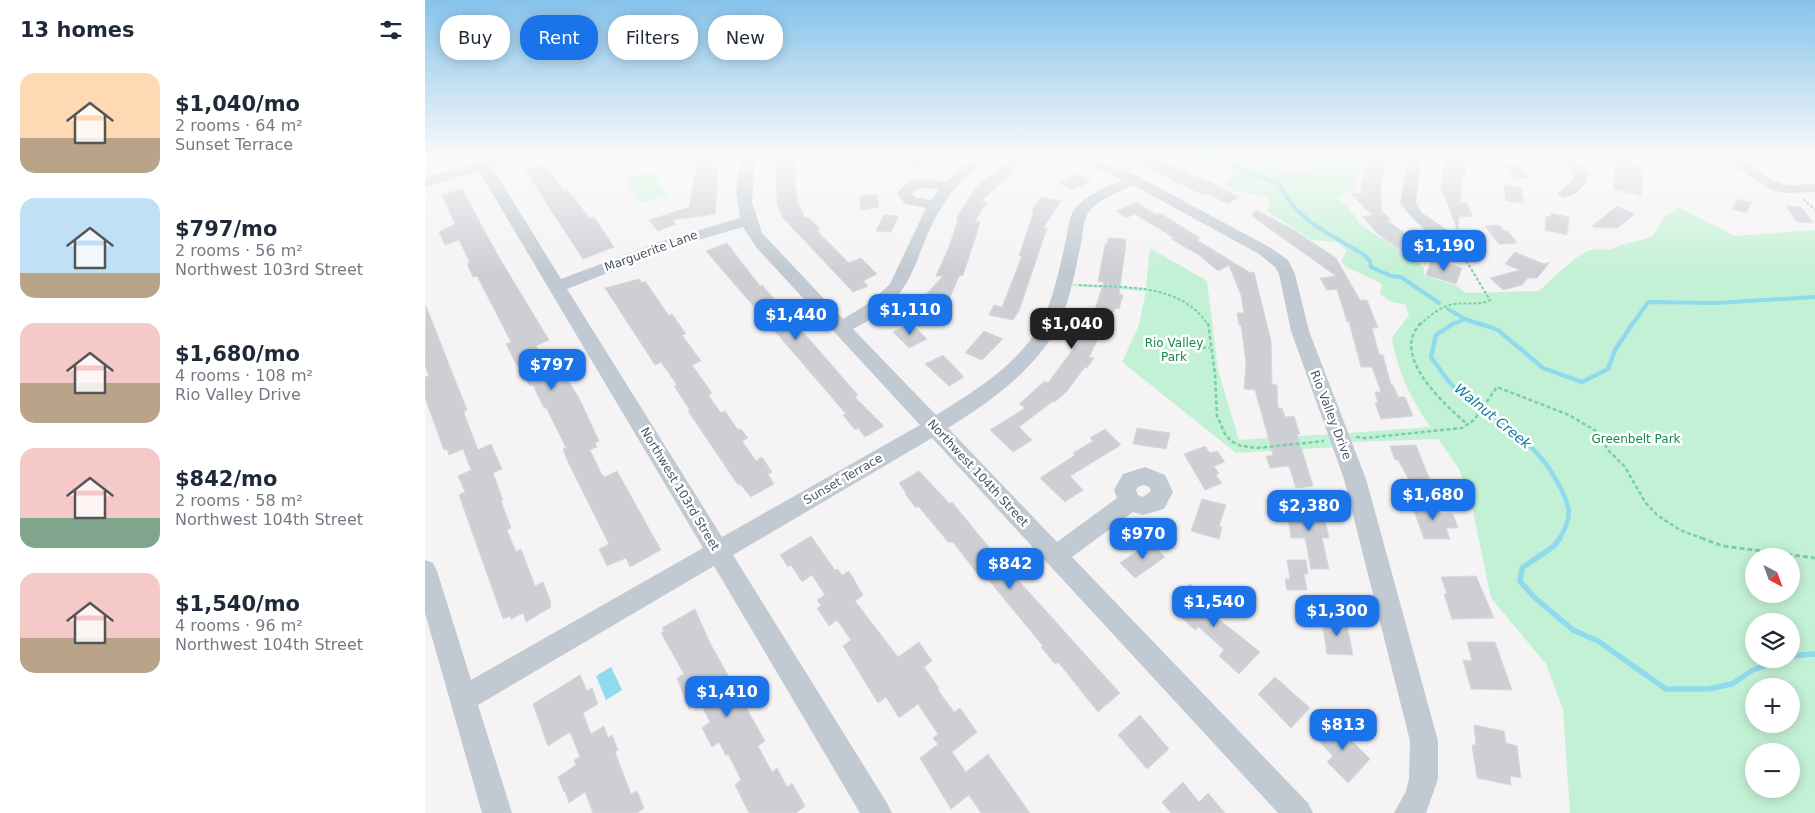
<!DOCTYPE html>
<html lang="en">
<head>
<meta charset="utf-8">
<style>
	body { margin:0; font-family:"DejaVu Sans",sans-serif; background:#f6f6f7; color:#1f2937; height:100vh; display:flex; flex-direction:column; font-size:19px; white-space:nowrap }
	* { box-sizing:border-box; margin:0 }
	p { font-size:16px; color:#747a83 }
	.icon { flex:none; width:28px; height:28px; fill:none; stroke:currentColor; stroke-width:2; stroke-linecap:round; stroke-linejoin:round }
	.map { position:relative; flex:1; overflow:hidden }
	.side { display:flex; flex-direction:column; background:#fff; width:425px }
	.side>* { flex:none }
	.hud { position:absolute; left:15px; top:15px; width:475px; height:45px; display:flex; gap:10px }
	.needle { width:32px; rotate:139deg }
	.controls { position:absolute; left:1320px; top:548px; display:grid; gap:10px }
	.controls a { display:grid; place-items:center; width:55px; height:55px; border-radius:50%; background:#fff; box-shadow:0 2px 12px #0003; font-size:25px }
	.price { position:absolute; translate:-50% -42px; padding:0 11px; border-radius:10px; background:#1a73e8; color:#fff; font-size:16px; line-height:32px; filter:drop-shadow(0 1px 2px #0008) }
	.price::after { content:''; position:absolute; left:50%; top:30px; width:15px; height:11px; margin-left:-8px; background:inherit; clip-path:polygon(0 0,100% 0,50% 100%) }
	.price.active { background:#222; color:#fff }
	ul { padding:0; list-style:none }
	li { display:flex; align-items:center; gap:15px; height:125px; padding:0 20px }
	li span { display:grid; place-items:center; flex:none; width:140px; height:100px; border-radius:15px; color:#555 }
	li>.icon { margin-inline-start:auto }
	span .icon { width:60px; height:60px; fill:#fffc; stroke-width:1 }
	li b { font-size:21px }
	h2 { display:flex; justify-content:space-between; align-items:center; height:60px; padding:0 20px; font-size:21px }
	.tag { padding:0 18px; border-radius:20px; background:#fff; box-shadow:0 2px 12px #0003; font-size:18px; line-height:45px }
	.tag.active { background:#1a73e8; color:#fff }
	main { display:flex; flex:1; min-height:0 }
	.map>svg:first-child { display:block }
</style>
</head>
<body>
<main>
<section class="side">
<h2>13 homes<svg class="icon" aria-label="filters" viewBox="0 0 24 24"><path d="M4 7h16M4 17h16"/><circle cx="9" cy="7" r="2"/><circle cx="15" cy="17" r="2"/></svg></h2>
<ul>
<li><span style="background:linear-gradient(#ffd9b3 65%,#b9a48a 0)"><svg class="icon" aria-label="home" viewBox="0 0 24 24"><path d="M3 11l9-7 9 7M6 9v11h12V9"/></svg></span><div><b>$1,040/mo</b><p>2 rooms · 64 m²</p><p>Sunset Terrace</p></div></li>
<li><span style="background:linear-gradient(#bfe0f5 75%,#b9a48a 0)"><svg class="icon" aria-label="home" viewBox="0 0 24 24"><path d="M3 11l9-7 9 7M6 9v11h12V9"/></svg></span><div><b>$797/mo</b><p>2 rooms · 56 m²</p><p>Northwest 103rd Street</p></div></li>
<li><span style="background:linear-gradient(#f6c9c9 60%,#b9a48a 0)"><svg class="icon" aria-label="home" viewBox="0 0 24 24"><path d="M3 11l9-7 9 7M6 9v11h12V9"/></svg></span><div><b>$1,680/mo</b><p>4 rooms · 108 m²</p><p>Rio Valley Drive</p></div></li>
<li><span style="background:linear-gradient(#f6c9c9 70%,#7fa58c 0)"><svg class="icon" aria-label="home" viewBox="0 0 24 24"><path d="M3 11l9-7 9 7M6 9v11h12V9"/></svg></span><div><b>$842/mo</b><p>2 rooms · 58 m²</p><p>Northwest 104th Street</p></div></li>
<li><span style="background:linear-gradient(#f6c9c9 65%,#b9a48a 0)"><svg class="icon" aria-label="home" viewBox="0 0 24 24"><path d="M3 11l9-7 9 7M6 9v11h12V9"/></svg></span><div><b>$1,540/mo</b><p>4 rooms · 96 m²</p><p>Northwest 104th Street</p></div></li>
</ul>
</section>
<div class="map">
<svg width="1390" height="813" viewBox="0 0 1390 813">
	<rect width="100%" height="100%" fill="#f5f3f3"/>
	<!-- green -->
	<g fill="#c3f1d5" fill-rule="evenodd">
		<path d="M750,157H845L857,171L890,169L894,166V157H940L937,169L929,176L932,181L928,190L915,195L914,200L922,205L935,224L991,261L999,268V275L1032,286L1041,293L1114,291C1125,281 1152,254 1165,250C1172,248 1181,251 1188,248C1200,243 1215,241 1228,236L1239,217L1254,208L1310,236L1390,230V813H1145L1138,709L1121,664L1066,598L1048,511L1034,469L1013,439L926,442L922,433L1005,427C985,396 973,374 967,338L984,315L980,304L967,302L955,294L957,284L920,266L916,261L922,251L912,242L887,240L842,211L845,203L841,196L812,191L799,184L807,173C790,161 774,165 754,165ZM1329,556H1366V594H1329ZM1329,621H1366V659H1329ZM1329,686H1366V724H1329ZM1329,751H1366V789H1329Z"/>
		<polygon points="226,170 242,195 214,203 200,179"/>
		<polygon points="725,248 782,281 793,370 814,440 906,434 911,447 811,453 697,362 714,325 721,291 647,286 648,284 721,288"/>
	</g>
	<!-- water -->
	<polygon fill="#90daee" points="186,667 197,690 181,700 171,676"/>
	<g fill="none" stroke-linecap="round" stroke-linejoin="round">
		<!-- stream-far2 -->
		<g stroke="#90daee" stroke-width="4">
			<path d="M778,157L806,164L855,185C870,220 907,235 938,254L945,261L946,267L966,276L976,277L1014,303"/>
			<polyline points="1023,309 1040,319 1057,325"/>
			<polyline points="1026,325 1040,319"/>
			<polyline points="1207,325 1223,302 1291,303 1390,297"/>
		</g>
		<!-- stream-far1 -->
		<g stroke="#90daee" stroke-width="4.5">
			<path d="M1029,323L1011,335L1006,357C1014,368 1022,381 1032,390C1071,423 1108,436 1133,483C1145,506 1149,516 1134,539"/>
			<polyline points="1053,323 1073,330 1118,368 1157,382 1183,369 1190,350 1208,323"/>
		</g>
		<!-- stream -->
		<g stroke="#90daee" stroke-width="5.5">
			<polyline points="1135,538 1129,546 1097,568 1095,581 1109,597 1148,630 1173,641 1241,689 1283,689 1307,684 1328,670 1357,659"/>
			<polyline points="1366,656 1390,654"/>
		</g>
	</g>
	<!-- building -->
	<g fill="#cdcfd5" stroke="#d7d9de">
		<polygon points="294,157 290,214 248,220 251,224 233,231 224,220 264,207 273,158"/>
		<polygon points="370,157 370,181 373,203 380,218 383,217 395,229 392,231 424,263 436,258 452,274 438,281 443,286 428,292 358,218 352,204 351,159"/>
		<polygon points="473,157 522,157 490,170"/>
		<polygon points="589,157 605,157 556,201 562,202 550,221 555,221 550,239 538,275 534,276 523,302 520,305 516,304 506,315 491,310 497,303 494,302 518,276 511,276 524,247 533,220 531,218 553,185"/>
		<polygon points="701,157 731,157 772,179 776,177 814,197 803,204 781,193 778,195"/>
		<polygon points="944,157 962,157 955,189 957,211 966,220 962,220 987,239 983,241 994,249 981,254 953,234 938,217 947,215 925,193 937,194 936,186"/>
		<polygon points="1019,157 1041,157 1040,175 1037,175 1035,203 1042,203 1048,217 1034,216 1033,232 1019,194 1016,193"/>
		<polygon points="1192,157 1201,157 1218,172 1216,196 1188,189"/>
		<polygon points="119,163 138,190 142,189 165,219 169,217 189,247 158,259 99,169"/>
		<polygon points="1093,163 1105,177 1090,178 1079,164"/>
		<polygon points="652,174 666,181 647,190 634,183"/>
		<polygon points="1079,185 1096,188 1099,203 1081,201"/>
		<polygon points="37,189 75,259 124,340 111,346 122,366 132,362 154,398 174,441 170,443 172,447 165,450 177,475 180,477 192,471 236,550 205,567 201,558 182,566 174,549 184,544 142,460 138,449 141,448 121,407 119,408 108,385 105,386 91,364 81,344 86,342 52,276 48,277 42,264 45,263 34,240 20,245 14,232 30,224 17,195"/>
		<polygon points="452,194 454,207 436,210 434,197"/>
		<polygon points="616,197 636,201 618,228 622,228 594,311 588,320 564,315 569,305 577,307 597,256 594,256 609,211 607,210"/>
		<polygon points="1312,199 1326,203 1321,213 1308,209"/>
		<polygon points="711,202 732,215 735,213 746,220 775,238 772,240 826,273 829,272 846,341 847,384 852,385 853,408 857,408 860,417 869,416 875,434 872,434 888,486 871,488 864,466 845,468 841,456 848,455 830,390 819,389 821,364 816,325 814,325 812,313 819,313 816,295 804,265 793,271 774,255 746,239 749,238 710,214 701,218 691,211"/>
		<polygon points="1192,206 1210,214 1192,228 1166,227"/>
		<polygon points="1361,206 1376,207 1388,223 1372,222"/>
		<polygon points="831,210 869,230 911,258 935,300 942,300 953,328 947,328 954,354 958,355 966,385 968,385 973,397 980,397 988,416 956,419 950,403 953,403 950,392 956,392 947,367 936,367 924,322 922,322 912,289 902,290 895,278 911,276 827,216"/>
		<polygon points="1126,213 1144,217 1142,235 1120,230 1121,216 1126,217"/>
		<polygon points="459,215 474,216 466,232 451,231"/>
		<polygon points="1074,225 1079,231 1083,231 1092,243 1074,244 1060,226"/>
		<polygon points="683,238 700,239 701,244 694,294 698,295 694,309 691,308 675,335 664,357 669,358 662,368 660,367 642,391 630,402 628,401 594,427 607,440 588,452 565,430 600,408 594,404 620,381 623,383 654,341 652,340 661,320 666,321 679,282 673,282 680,244 682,245"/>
		<polygon points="302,243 335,286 337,285 433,395 430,397 459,426 440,437 433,428 430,430 418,415 421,414 281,251"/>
		<polygon points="1090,252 1119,264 1125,262 1112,278 1103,278 1097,285 1078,290 1065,278 1095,270 1080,264"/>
		<polygon points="1007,259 1037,268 1031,284 1001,275"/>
		<polygon points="214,279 217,283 220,281 244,316 247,314 261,334 257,335 276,361 267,365 287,393 283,395 296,413 300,411 313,430 316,429 323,438 317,441 331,461 337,457 347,472 343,474 349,484 326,497 315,484 313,485 263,411 265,410 249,386 252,385 236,362 230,365 180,288"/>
		<polygon points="1,306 42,410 39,411 40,416 53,450 66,444 77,469 68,473 78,500 76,501 86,528 82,530 91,552 96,549 110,586 118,582 125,600 126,607 101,622 98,613 86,619 85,616 78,619 34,495 40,492 33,476 46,470 38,449 24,455 22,449 19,450 0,398 0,377 4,376 0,366"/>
		<polygon points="486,323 502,339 484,348 468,332"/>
		<polygon points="559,331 578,339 557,360 540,353"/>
		<polygon points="518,355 539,377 524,386 500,364"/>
		<polygon points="712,428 745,433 741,449 708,444"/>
		<polygon points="680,429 696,445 645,476 658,490 640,502 615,478 650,455 648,453 668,441 665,438"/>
		<polygon points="991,445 1003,475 1005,479 984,480 973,460 970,460 965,446"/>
		<polygon points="780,446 785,453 792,451 800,462 789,466 794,474 791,475 797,483 780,490 759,454"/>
		<polygon points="494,471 525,504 527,502 567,551 695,693 673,712 633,662 630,664 616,647 618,646 561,577 557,580 528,542 523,542 493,506 491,508 480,494 481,493 474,483"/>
		<polygon points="777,499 801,505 794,526 797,527 794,539 766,531"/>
		<polygon points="861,502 885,502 888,518 900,521 904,538 897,538 904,569 886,569 880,538 866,538"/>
		<polygon points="1012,502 1016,514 1028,514 1033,528 1021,528 1025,539 999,539 986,503"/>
		<polygon points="386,536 410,570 413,569 417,575 424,571 438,595 430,601 473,657 494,642 507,661 499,667 514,688 513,690 529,712 535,708 552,732 527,752 541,772 563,754 605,813 556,813 544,795 526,809 495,758 513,744 508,738 513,734 493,704 474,718 461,697 453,703 418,646 426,640 412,620 404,626 392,608 396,606 392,600 400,595 387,575 377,582 366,565 363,567 355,555"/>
		<polygon points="725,542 740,557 710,578 695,563"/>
		<polygon points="862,560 881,560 883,574 879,574 882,590 862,590 860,579 865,579"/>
		<polygon points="1051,576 1069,618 1027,619 1019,594 1022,594 1016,577"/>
		<polygon points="765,584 793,608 787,614 835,652 814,674 794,656 799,650 774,627 770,630 749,611 754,607 747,600"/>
		<polygon points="270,609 285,643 340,741 333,746 347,772 352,768 362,787 367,783 380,806 371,813 324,813 310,785 316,780 303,754 301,756 294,742 287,747 277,728 285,722 275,702 264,709 252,678 259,674 236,633 239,631 237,628"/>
		<polygon points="897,620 921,620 928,655 902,654"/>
		<polygon points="1042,642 1070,642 1087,690 1046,689 1038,660 1047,661"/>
		<polygon points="155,675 162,691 167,688 173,704 158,713 166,734 179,726 183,738 187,735 193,750 190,752 206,794 212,791 219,808 212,813 168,813 160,792 144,803 140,791 139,792 133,777 151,765 149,760 155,757 145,732 123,746 108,704"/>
		<polygon points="850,677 885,708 866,728 833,694"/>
		<polygon points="715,715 744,749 722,769 693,735"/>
		<polygon points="915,719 932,736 927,741 945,759 923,783 902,762 908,756 892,739"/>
		<polygon points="1049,725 1079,731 1081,743 1092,746 1096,778 1085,776 1086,785 1052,778 1047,745 1051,745"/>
		<polygon points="758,782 774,802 783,793 800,813 746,813 737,802"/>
	</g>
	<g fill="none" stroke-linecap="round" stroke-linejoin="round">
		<!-- path-far2 -->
		<g stroke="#7ad0a6" stroke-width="2" stroke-dasharray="3 2" stroke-linecap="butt">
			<polyline points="1378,199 1390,210"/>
			<path d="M654,285C697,288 756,282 783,325"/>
			<path d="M995,325C1004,316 1016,306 1029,304C1042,302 1053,306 1065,300L1034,249"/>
		</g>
		<!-- path-far1 -->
		<g stroke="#7ad0a6" stroke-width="2.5" stroke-dasharray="4 2.5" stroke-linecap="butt">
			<polyline points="783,323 790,374 792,416 800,434 806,441 816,446 832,448 899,441"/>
			<path d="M996,323C964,355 1019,404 1042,424"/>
			<polyline points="770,341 770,347 785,348"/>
			<polyline points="931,437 940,438 1037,428 1049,420 1072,387 1144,415 1171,431 1183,450 1200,467 1220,502 1232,515 1255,530 1279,539"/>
		</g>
		<!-- path -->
		<polyline stroke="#7ad0a6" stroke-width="3" stroke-dasharray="5 3" stroke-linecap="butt" points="1276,538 1298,546 1390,558"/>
		<!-- minor -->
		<g fill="#c1cad2" fill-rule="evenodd">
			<path d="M70,157H92L90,160L67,167L136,279L234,242L315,218L311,192L316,157H330L327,202L337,233L418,319L446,302L465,284L501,208L480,204L472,194C483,177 501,177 520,182L550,157H566C562,163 554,166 548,171C538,179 529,188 522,199C483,255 500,293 428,329L511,415C548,392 591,366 614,327C629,300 634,269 641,240C643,231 644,217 649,210C661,195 679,188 697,180L653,160L651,157H669L716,178L846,248L863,260L870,274L884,331L941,479L1013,741V779L1001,813H969L981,791L984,779L985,741L919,479L866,331L854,274L850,267L834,254L708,185C693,193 673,199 663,213C658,221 658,235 656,243C650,272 645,301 632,328C608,372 564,402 523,428L632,542L692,498L689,490L698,474L720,467L740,475L748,492L739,509L718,515L708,512L647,557L883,803L888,813H853L507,438L308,555L462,803L467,813H435L289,566L53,705L87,813H57L0,613V560L8,563L12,571L46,680L278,548L54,171L0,187V178ZM495,188L514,189L506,200L490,197L487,194ZM318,227L331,247L495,425L297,537L142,289L246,248ZM719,485L724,487L726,491L718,497L713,495L711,490L713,487Z"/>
			<path d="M983,157H997L991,203L997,213L1033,237L1035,240L1033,243C1014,248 985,217 975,203Z"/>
			<path d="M1136,157H1151L1163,173C1163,185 1150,196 1139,198L1132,194L1148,179L1149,173Z"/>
			<path d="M1294,157C1331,156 1327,172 1354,183C1365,187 1379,184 1390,184V192L1362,193L1347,190Z"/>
		</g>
	</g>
	<!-- sky -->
	<linearGradient id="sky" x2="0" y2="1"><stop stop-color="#85c3ea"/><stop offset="0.58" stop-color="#fafafa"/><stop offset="1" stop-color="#fafafa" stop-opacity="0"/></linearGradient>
	<rect width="1390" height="271" fill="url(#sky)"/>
	<g text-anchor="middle" stroke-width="5" stroke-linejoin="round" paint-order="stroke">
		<!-- street labels -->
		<g font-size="12" fill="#4a5661" stroke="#fff">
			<text transform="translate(226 251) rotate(-20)" y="4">Marguerite Lane</text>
			<text transform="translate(906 415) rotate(69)" y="4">Rio Valley Drive</text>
			<text transform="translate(553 473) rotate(47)" y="4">Northwest 104th Street</text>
			<text transform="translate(418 479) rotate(-30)" y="4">Sunset Terrace</text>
			<text transform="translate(255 489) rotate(59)" y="4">Northwest 103rd Street</text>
		</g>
		<!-- park labels -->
		<g font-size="12" fill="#17864f" stroke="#fff">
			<text x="749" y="347">Rio Valley<tspan x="749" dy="14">Park</tspan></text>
			<text x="1211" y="443">Greenbelt Park</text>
		</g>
		<!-- water labels -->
		<g font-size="14" font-style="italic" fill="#0c7c9b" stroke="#fff">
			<text transform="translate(1068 416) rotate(39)" y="5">Walnut Creek</text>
		</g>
	</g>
</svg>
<div class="controls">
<a><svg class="needle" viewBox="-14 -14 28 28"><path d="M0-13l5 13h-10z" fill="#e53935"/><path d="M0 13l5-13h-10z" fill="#747a83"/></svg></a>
<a><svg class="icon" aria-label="layers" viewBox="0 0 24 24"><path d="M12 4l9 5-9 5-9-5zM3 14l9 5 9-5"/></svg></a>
<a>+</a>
<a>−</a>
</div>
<b class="price" style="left:1019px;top:272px">$1,190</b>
<b class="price" style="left:485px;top:336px">$1,110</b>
<b class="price" style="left:371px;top:341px">$1,440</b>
<b class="price active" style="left:647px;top:350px">$1,040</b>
<b class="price" style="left:127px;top:391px">$797</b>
<b class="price" style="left:1008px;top:521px">$1,680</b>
<b class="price" style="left:884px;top:532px">$2,380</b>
<b class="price" style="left:718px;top:560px">$970</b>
<b class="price" style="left:585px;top:590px">$842</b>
<b class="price" style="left:789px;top:628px">$1,540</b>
<b class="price" style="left:912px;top:637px">$1,300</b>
<b class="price" style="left:302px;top:718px">$1,410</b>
<b class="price" style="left:918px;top:751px">$813</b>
<div class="hud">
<a class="tag">Buy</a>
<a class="tag active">Rent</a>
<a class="tag">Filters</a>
<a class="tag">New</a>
</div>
</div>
</main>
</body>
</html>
